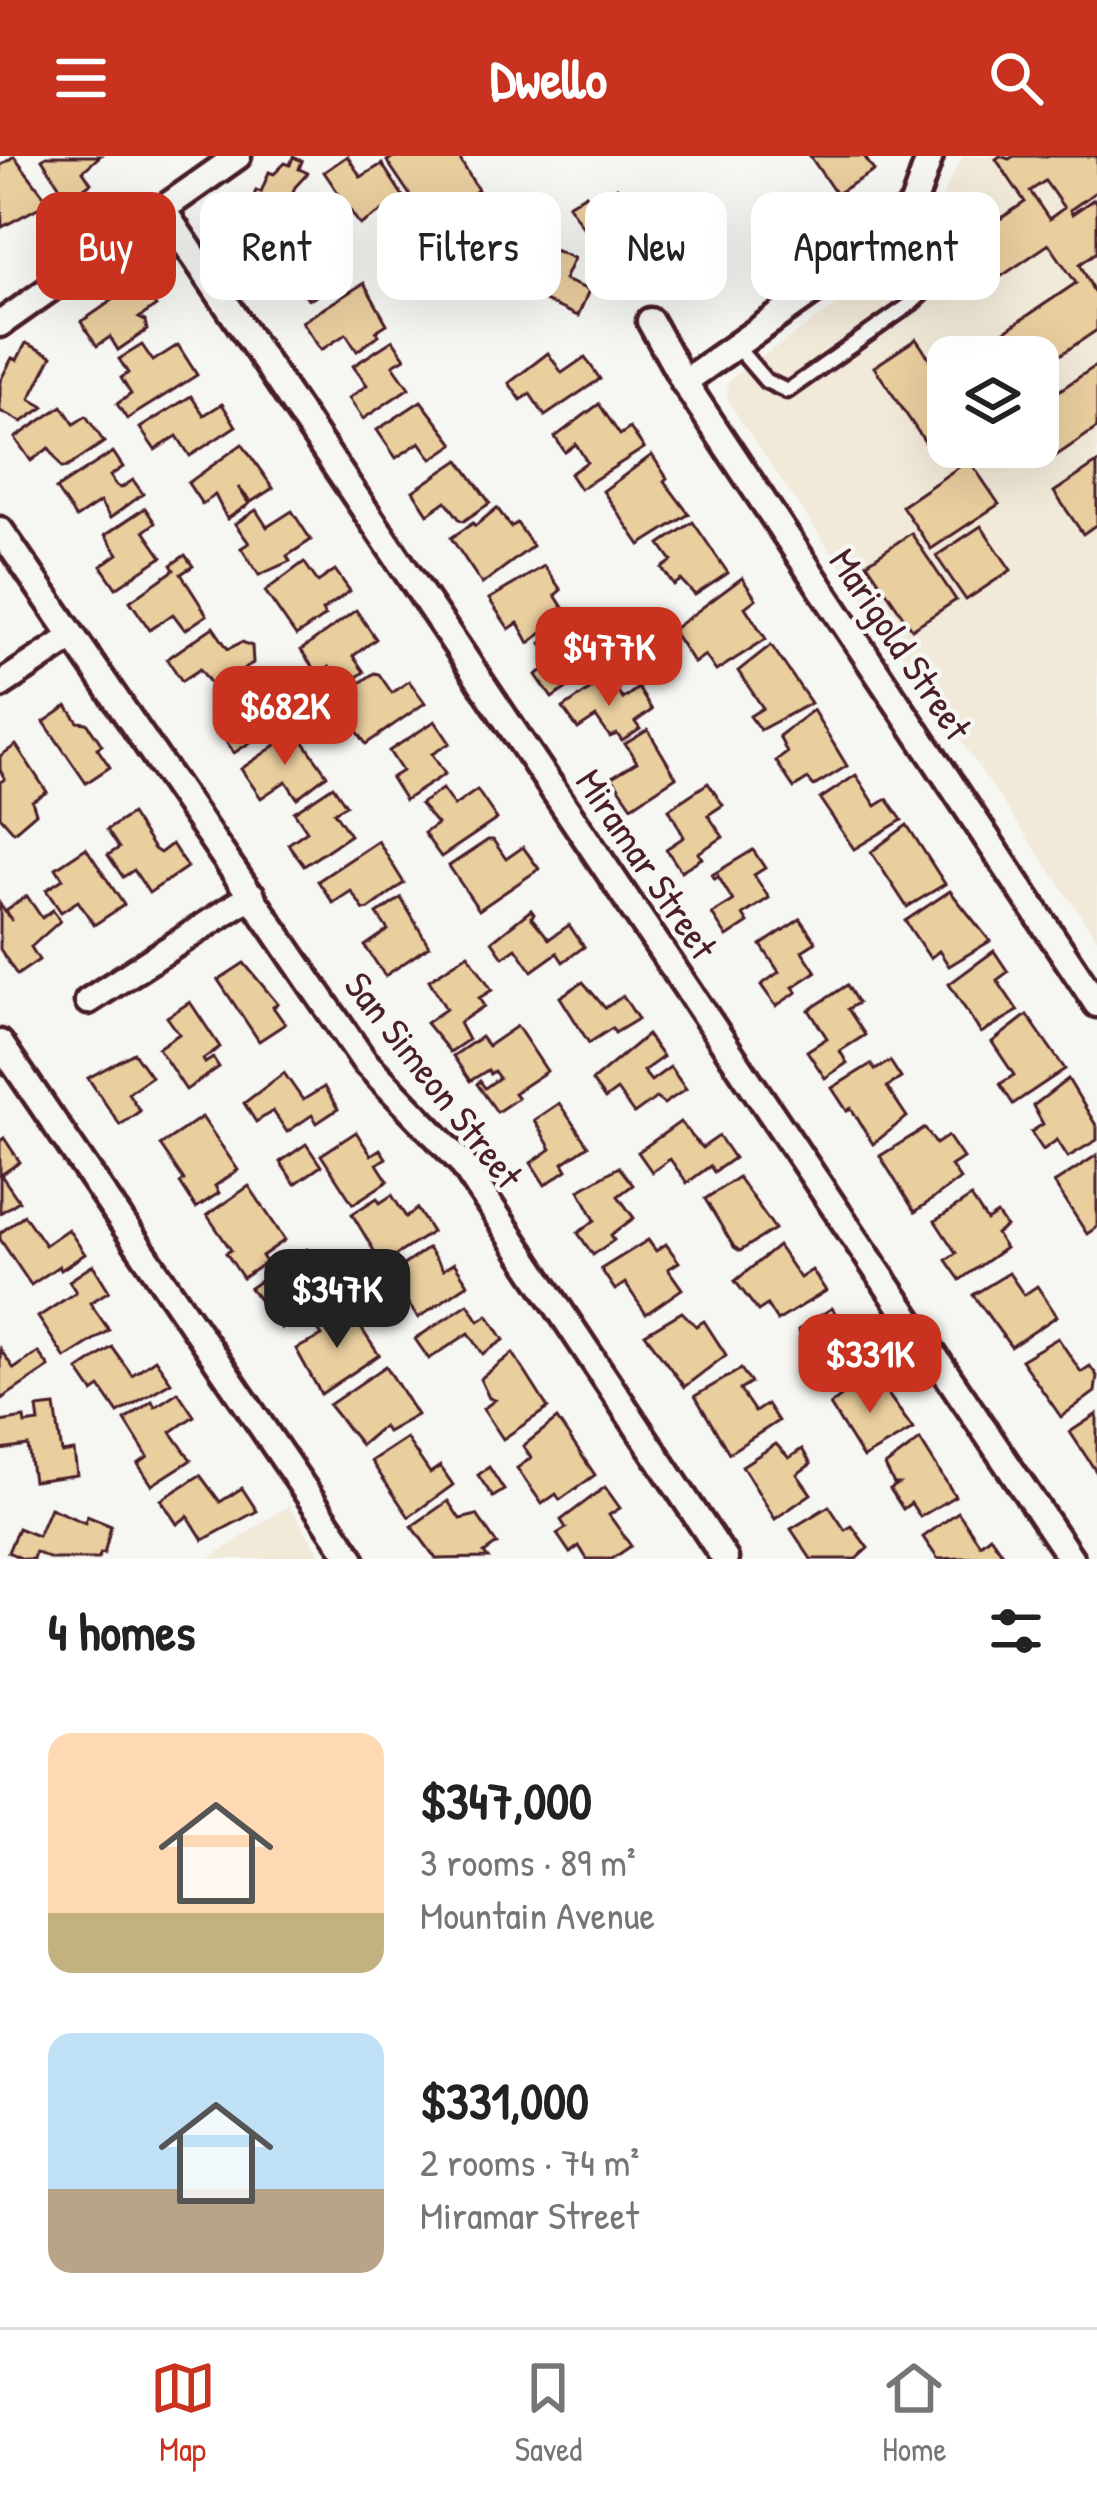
<!DOCTYPE html>
<html lang="en">
<head>
<meta charset="utf-8">
<style>
	body { margin:0; font-family:"Patrick Hand",sans-serif; background:#f6f6f6; color:#222; height:100vh; display:flex; flex-direction:column; font-size:45px; white-space:nowrap }
	* { box-sizing:border-box; margin:0 }
	p { font-size:39px; color:#767676 }
	.icon { flex:none; width:66px; height:66px; fill:none; stroke:currentColor; stroke-width:2; stroke-linecap:round; stroke-linejoin:round }
	.map { position:relative; height:1403px; overflow:hidden }
	.side { display:flex; flex-direction:column; background:#fff; flex:1 }
	.side>* { flex:none }
	.banner { position:absolute; left:36px; top:36px; width:1026px; height:108px; display:flex; gap:24px }
	.fabs { position:absolute; left:927px; top:180px; display:grid; gap:24px }
	.fabs a { display:grid; place-items:center; width:132px; height:132px; border-radius:24px; background:#fff; box-shadow:0 12px 48px #0002; font-size:60px }
	.price { position:absolute; translate:-50% -102px; padding:0 27px; border-radius:24px; background:#c8321e; color:#fff; font-size:39px; line-height:78px; filter:drop-shadow(0 3px 6px #0008) }
	.price::after { content:''; position:absolute; left:50%; top:72px; width:36px; height:27px; margin-left:-18px; background:inherit; clip-path:polygon(0 0,100% 0,50% 100%) }
	.price.current { background:#222; color:#fff }
	ul { padding:0; list-style:none }
	li { display:flex; align-items:center; gap:36px; height:300px; padding:0 48px }
	li span { display:grid; place-items:center; flex:none; width:336px; height:240px; border-radius:24px; color:#555 }
	li>.icon { margin-inline-start:auto }
	span .icon { width:144px; height:144px; fill:#fffc; stroke-width:1 }
	li b { font-size:51px }
	h2 { display:flex; justify-content:space-between; align-items:center; height:144px; padding:0 48px; font-size:51px }
	.tag { padding:0 42px; border-radius:24px; background:#fff; box-shadow:0 12px 48px #0002; font-size:42px; line-height:108px }
	.tag.current { background:#c8321e; color:#fff }
	header { display:flex; justify-content:space-between; align-items:center; height:156px; padding:0 48px; background:#c8321e; color:#fff; font-size:54px; font-weight:700 }
	.menu { display:flex; justify-content:space-around; align-items:center; height:168px; border-top:3px solid #e0e0e0; background:#fff; font-size:33px; color:#767676 }
	.menu a { display:grid; justify-items:center; gap:6px }
	.menu .current { color:#c8321e }
	.map>svg:first-child { display:block }
</style>
</head>
<body>
<header><svg class="icon" aria-label="menu" viewBox="0 0 24 24"><path d="M4 6h16M4 12h16M4 18h16"/></svg>Dwello<svg class="icon" aria-label="search" viewBox="0 0 24 24"><circle cx="10" cy="10" r="6"/><path d="M15 15l6 6"/></svg></header>
<div class="map">
<svg width="1097" height="1403" viewBox="0 0 1097 1403">
	<rect width="100%" height="100%" fill="#f6f6f2"/>
	<filter id="ink" filterUnits="userSpaceOnUse"><feTurbulence type="fractalNoise" baseFrequency=".00833" numOctaves="2"/><feDisplacementMap in="SourceGraphic" scale="24" xChannelSelector="R" yChannelSelector="G"/><feConvolveMatrix kernelMatrix="1 2 1 2 8 2 1 2 1" color-interpolation-filters="sRGB"/></filter>
	<g filter="url(#ink)">
		<!-- built -->
		<g fill="#f2ead9" fill-rule="evenodd">
			<path d="M963,0H1097V783L732,252L727,238L728,227L734,220L868,128L910,87L941,43ZM948,201H1038V291H948Z"/>
			<polygon points="289,1349 323,1403 209,1403"/>
		</g>
		<!-- building -->
		<g fill="#e9ce9e" stroke="#4a1f2b" stroke-width="3" fill-rule="evenodd">
			<polygon points="14,0 49,46 2,71 0,10"/>
			<polygon points="46,0 100,0 83,15 91,27 68,43 42,3"/>
			<polygon points="347,0 361,21 382,8 410,51 392,63 385,53 360,69 324,16"/>
			<polygon points="395,0 458,0 478,34 451,52 444,41 420,54 387,5"/>
			<polygon points="810,0 864,0 874,15 836,38"/>
			<path d="M1000,0L1009,3L1014,0H1097V35L1070,54L1072,58L1094,43L1097,47V96L1080,108L1097,142V174L1038,214V201H966L1076,127L1049,88L993,126L966,86L1025,46L996,3ZM1045,25L1064,52L1049,63L1030,35Z"/>
			<polygon points="293,1 302,5 299,13 308,17 295,31 268,95 240,83 256,34 261,36 269,16 274,18 285,7 290,9"/>
			<polygon points="617,31 654,83 631,99 617,79 597,92 568,49 586,38 592,47"/>
			<polygon points="304,75 325,106 337,99 349,117 313,142 308,143 296,124 277,136 257,105"/>
			<polygon points="539,88 574,102 564,124 589,134 578,160 520,134"/>
			<polygon points="130,111 156,150 139,162 145,165 147,174 118,194 110,181 97,190 81,166 113,144 117,139 109,126"/>
			<polygon points="364,127 387,168 376,175 379,179 357,195 346,178 321,194 302,166"/>
			<polygon points="916,183 948,229 951,291 936,302 874,211"/>
			<polygon points="393,184 405,202 393,209 409,232 363,263 349,242 367,229 353,210"/>
			<polygon points="26,187 52,200 30,243 44,251 22,266 0,255 0,225 12,202 17,204"/>
			<polygon points="142,189 153,205 178,189 197,219 127,263 117,248 131,238 121,222 128,217 119,203"/>
			<polygon points="548,197 562,217 585,201 600,223 545,260 530,238 521,244 509,227"/>
			<polygon points="1097,209 1097,272 1038,312 1024,291 1038,291 1038,249"/>
			<polygon points="191,240 204,259 222,248 236,270 190,300 177,280 155,294 140,272"/>
			<polygon points="421,245 454,288 432,303 420,286 396,302 377,274"/>
			<polygon points="599,248 620,279 630,272 644,292 580,333 570,318 587,306 576,288 565,296 555,281"/>
			<polygon points="62,250 74,268 86,260 104,286 67,311 62,312 49,292 31,305 15,282"/>
			<polygon points="242,288 273,332 251,346 238,331 249,348 227,363 215,339 202,348 188,327"/>
			<polygon points="113,296 123,311 110,320 116,329 121,332 133,324 143,338 110,362 100,346 76,362 56,333"/>
			<polygon points="652,299 667,322 664,325 689,358 640,389 603,335"/>
			<polygon points="459,304 490,347 464,365 460,364 446,345 428,358 413,335"/>
			<polygon points="969,304 999,348 931,393 902,350"/>
			<polygon points="1097,307 1097,368 1083,378 1054,336"/>
			<polygon points="145,352 155,367 144,375 162,401 116,432 101,410 118,398 105,379"/>
			<polygon points="497,352 511,371 517,367 533,390 482,428 451,382 473,367 475,370"/>
			<polygon points="256,354 267,371 292,355 311,384 287,400 290,405 259,419 241,392 249,387 235,368"/>
			<polygon points="693,366 728,417 695,439 681,424 674,429 662,412 672,405 660,388"/>
			<polygon points="981,370 1011,414 966,444 936,400"/>
			<polygon points="911,377 956,444 912,473 867,407"/>
			<polygon points="185,399 193,410 181,418 207,459 185,474 173,458 150,474 130,445 174,414 171,409"/>
			<polygon points="304,406 318,426 335,414 350,435 322,455 325,460 296,480 265,435"/>
			<polygon points="544,410 561,434 555,439 567,458 529,487 518,467 509,473 489,443"/>
			<polygon points="742,422 756,443 745,451 766,483 716,515 705,499 694,507 672,474"/>
			<polygon points="356,454 376,483 353,500 364,516 343,531 329,511 318,519 301,494"/>
			<polygon points="568,467 598,511 552,542 536,519 554,507 541,487"/>
			<polygon points="213,471 228,493 242,486 252,490 253,507 219,531 214,532 200,513 182,525 167,503"/>
			<polygon points="771,489 811,547 760,574 750,560 763,552 738,515"/>
			<polygon points="374,517 379,518 392,537 409,525 425,547 366,588 336,544"/>
			<polygon points="250,520 262,539 273,532 288,554 275,563 278,568 234,597 215,568 239,552 228,535"/>
			<polygon points="608,521 623,543 638,532 652,554 635,566 640,573 622,585 617,578 610,581 596,561 578,573 563,552"/>
			<polygon points="67,550 78,566 87,567 102,589 97,592 110,611 86,627 44,566"/>
			<polygon points="813,554 847,610 814,630 808,623 794,632 776,605 787,597 779,580"/>
			<polygon points="435,565 450,587 432,598 445,618 405,644 391,622 402,615 389,595"/>
			<polygon points="648,574 676,621 632,650 612,621 637,606 625,588"/>
			<polygon points="296,575 327,619 297,642 286,625 261,642 241,613"/>
			<polygon points="16,589 47,636 32,645 36,657 14,676 0,660 0,626 5,623 0,614 0,600"/>
			<polygon points="856,619 876,650 887,643 902,664 854,693 820,643"/>
			<polygon points="708,627 723,649 708,659 723,681 698,697 702,702 681,715 666,693 684,681 669,653"/>
			<polygon points="333,630 346,649 334,656 350,679 304,710 288,688 307,675 294,656"/>
			<polygon points="442,633 454,650 477,634 497,663 441,701 424,677 437,668 420,648"/>
			<polygon points="131,658 154,693 160,697 172,688 187,711 149,737 134,714 123,721 108,699 119,692 107,674"/>
			<polygon points="907,669 945,728 907,751 871,696"/>
			<polygon points="488,684 493,684 506,703 523,691 539,713 479,754 449,710"/>
			<polygon points="378,685 404,727 369,753 364,754 351,735 333,747 318,725"/>
			<polygon points="86,692 124,749 94,769 78,745 61,756 46,734 63,723 56,712"/>
			<polygon points="753,694 765,712 754,719 769,742 743,759 748,767 727,781 712,758 733,745 718,720 715,723 712,719"/>
			<polygon points="950,735 990,785 949,810 939,795 930,802 905,765"/>
			<polygon points="27,740 42,762 53,754 60,765 31,791 39,804 17,819 0,793 0,748 12,765 6,754"/>
			<polygon points="401,742 429,790 385,820 365,790 388,774 377,758"/>
			<polygon points="531,754 534,758 531,761 549,783 569,769 584,791 563,806 557,797 532,815 516,792 503,801 492,785"/>
			<polygon points="800,763 816,786 802,795 816,816 793,831 797,836 776,850 761,829 779,816 761,789"/>
			<polygon points="994,795 1008,816 997,824 1018,855 981,877 949,828"/>
			<polygon points="468,798 492,834 479,842 484,850 459,867 468,884 450,896 426,867 446,853 429,824"/>
			<polygon points="244,807 278,848 273,851 285,868 259,885 218,824"/>
			<polygon points="583,826 605,852 623,840 638,863 615,877 612,872 589,887 560,841"/>
			<polygon points="847,829 858,847 848,853 865,879 840,895 847,907 825,922 807,895 827,882 809,854"/>
			<polygon points="190,846 220,891 203,903 205,907 213,902 219,911 186,934 158,892 179,878 167,861"/>
			<polygon points="1027,859 1065,913 1013,948 1000,928 1014,919 992,886"/>
			<polygon points="517,870 547,915 514,937 518,942 497,956 477,928 480,925 485,932 499,922 494,915 490,918 488,914 470,925 453,900 481,881 488,890"/>
			<polygon points="647,879 663,901 643,915 651,925 670,911 686,933 664,948 656,942 634,958 617,934 605,943 592,925"/>
			<polygon points="134,897 151,921 128,937 140,955 120,969 88,922"/>
			<polygon points="890,905 901,922 887,931 907,961 873,988 851,952 847,955 832,932 871,908 875,914"/>
			<polygon points="284,917 303,944 324,931 338,953 317,967 312,959 287,976 273,955 256,966 244,947"/>
			<polygon points="1068,923 1097,971 1097,984 1068,1001 1057,984 1043,994 1031,976 1043,968 1033,950"/>
			<polygon points="559,947 588,990 563,1007 567,1014 545,1029 531,1007 551,993 534,964"/>
			<polygon points="202,961 238,1014 215,1030 219,1037 196,1052 180,1027 184,1024 160,989"/>
			<polygon points="680,966 702,992 719,980 734,1002 714,1016 710,1010 687,1027 670,1003 652,1016 638,996"/>
			<polygon points="925,972 936,988 948,980 963,1002 951,1010 960,1023 915,1056 880,1000"/>
			<polygon points="356,976 371,999 380,993 386,1002 377,1008 388,1025 353,1048 321,999"/>
			<polygon points="4,982 20,1006 1,1019 19,1045 0,1057 0,985"/>
			<polygon points="306,988 321,1010 295,1028 280,1006"/>
			<polygon points="1097,999 1097,1071 1087,1078 1054,1027"/>
			<polygon points="619,1011 633,1029 618,1040 634,1062 611,1079 614,1084 593,1099 578,1077 595,1064 579,1034"/>
			<polygon points="738,1021 775,1073 740,1095 734,1091 705,1043"/>
			<polygon points="249,1030 285,1084 262,1100 266,1106 243,1122 226,1097 231,1094 207,1059"/>
			<polygon points="392,1039 406,1061 417,1053 432,1076 382,1108 352,1058 377,1042 380,1047"/>
			<polygon points="971,1041 987,1065 997,1058 1006,1071 996,1078 1005,1092 960,1124 946,1104 956,1097 935,1065"/>
			<polygon points="24,1059 45,1089 68,1073 85,1098 61,1114 59,1110 31,1129 0,1083 0,1077"/>
			<polygon points="648,1084 656,1095 666,1088 679,1106 668,1113 682,1133 646,1158 625,1127 615,1134 601,1113"/>
			<polygon points="778,1090 800,1122 812,1114 826,1135 777,1165 767,1149 758,1155 735,1125"/>
			<polygon points="428,1092 443,1114 454,1107 468,1128 418,1162 389,1119"/>
			<polygon points="307,1093 338,1138 307,1159 303,1153 281,1172 250,1132"/>
			<polygon points="93,1109 109,1135 90,1147 109,1174 65,1202 38,1161 76,1136 69,1125"/>
			<polygon points="1009,1117 1024,1139 1037,1130 1057,1160 1011,1191 973,1139"/>
			<polygon points="468,1148 479,1165 488,1159 504,1184 483,1198 469,1177 429,1203 415,1183"/>
			<polygon points="347,1151 379,1199 321,1238 296,1193 322,1180 318,1174"/>
			<polygon points="832,1152 866,1205 818,1233 800,1199 810,1192 807,1193 798,1174"/>
			<polygon points="682,1156 696,1170 704,1165 726,1199 684,1231 645,1178"/>
			<polygon points="1058,1182 1081,1216 1090,1210 1097,1220 1095,1236 1061,1261 1021,1204"/>
			<polygon points="112,1191 132,1219 155,1203 171,1226 118,1257 100,1231 93,1236 78,1214"/>
			<polygon points="0,1193 14,1213 38,1196 49,1211 0,1244"/>
			<polygon points="513,1197 548,1252 503,1283 483,1253 495,1244 489,1242 480,1223"/>
			<polygon points="386,1210 417,1259 387,1276 383,1270 361,1289 329,1249"/>
			<polygon points="741,1213 751,1227 740,1234 755,1256 767,1248 778,1265 729,1297 695,1240"/>
			<polygon points="872,1216 913,1273 863,1302 830,1249"/>
			<polygon points="178,1236 194,1260 171,1276 191,1304 152,1329 138,1308 148,1301 125,1264 152,1245 155,1251"/>
			<polygon points="55,1250 62,1297 74,1295 77,1319 33,1325 28,1290 1,1294 0,1266 24,1262 25,1268 39,1266 37,1252"/>
			<polygon points="1097,1258 1097,1317 1070,1276"/>
			<polygon points="557,1263 595,1319 560,1344 556,1338 542,1348 517,1312 531,1302 523,1290"/>
			<polygon points="406,1282 430,1317 440,1310 453,1329 409,1361 371,1305"/>
			<polygon points="920,1284 955,1340 920,1361 911,1347 903,1353 890,1333 898,1328 894,1328 885,1310"/>
			<polygon points="776,1288 789,1302 802,1293 811,1308 797,1318 811,1338 775,1363 742,1310"/>
			<polygon points="489,1311 504,1334 493,1341 478,1319"/>
			<polygon points="200,1319 220,1346 242,1332 257,1355 203,1384 188,1360 177,1368 161,1344"/>
			<polygon points="605,1331 620,1352 609,1359 631,1390 612,1403 587,1403 579,1390 570,1397 557,1378 566,1372 561,1364"/>
			<polygon points="448,1345 460,1363 477,1359 497,1388 484,1397 488,1402 436,1403 412,1370"/>
			<polygon points="829,1350 845,1374 852,1370 868,1392 856,1403 811,1403 791,1373"/>
			<polygon points="50,1352 85,1367 87,1360 111,1370 104,1398 101,1397 98,1403 51,1403 35,1396 33,1403 23,1403 8,1396 18,1372 38,1380"/>
			<polygon points="958,1356 980,1388 990,1380 1004,1400 938,1403 923,1381"/>
		</g>
		<g fill="none" stroke-linecap="round" stroke-linejoin="round">
			<defs>
				<polyline id="lane" points="736,190 766,225 787,235 912,147 942,119 947,92 907,55"/>
				<g id="street">
					<polyline points="163,54 1071,1403"/>
					<polyline points="650,165 684,226 1097,848"/>
					<polyline points="0,168 238,0"/>
					<polyline points="684,226 852,108 913,49 930,0"/>
					<polyline points="0,374 364,905 462,1007 725,1403"/>
					<polyline points="0,529 72,481"/>
					<polyline points="88,845 252,739"/>
					<polyline points="0,887 352,1403"/>
				</g>
			</defs>
			<!-- lane casing -->
			<use href="#lane" stroke="#4a1f2b" stroke-width="21"/>
			<!-- street casing -->
			<use href="#street" stroke="#4a1f2b" stroke-width="33"/>
			<!-- lane -->
			<use href="#lane" stroke="#f6f6f2" stroke-width="12"/>
			<!-- street -->
			<use href="#street" stroke="#f6f6f2" stroke-width="24"/>
		</g>
	</g>
	<g text-anchor="middle" stroke-width="9" stroke-linejoin="round" paint-order="stroke">
		<!-- street labels -->
		<g font-size="39" fill="#4a1f2b" stroke="#f6f6f2">
			<text transform="translate(901 488) rotate(56)" y="14">Marigold Street</text>
			<text transform="translate(647 708) rotate(56)" y="14">Miramar Street</text>
			<text transform="translate(434 924) rotate(52)" y="14">San Simeon Street</text>
		</g>
	</g>
</svg>
<div class="fabs">
<a><svg class="icon" aria-label="layers" viewBox="0 0 24 24"><path d="M12 4l9 5-9 5-9-5zM3 14l9 5 9-5"/></svg></a>
</div>
<b class="price" style="left:609px;top:553px">$477K</b>
<b class="price" style="left:285px;top:612px">$682K</b>
<b class="price current" style="left:337px;top:1195px">$347K</b>
<b class="price" style="left:870px;top:1260px">$331K</b>
<div class="banner">
<a class="tag current">Buy</a>
<a class="tag">Rent</a>
<a class="tag">Filters</a>
<a class="tag">New</a>
<a class="tag">Apartment</a>
</div>
</div>
<section class="side">
<h2>4 homes<svg class="icon" aria-label="filters" viewBox="0 0 24 24"><path d="M4 7h16M4 17h16"/><circle cx="9" cy="7" r="2"/><circle cx="15" cy="17" r="2"/></svg></h2>
<ul>
<li><span style="background:linear-gradient(#ffd9b3 75%,#c2b280 0)"><svg class="icon" aria-label="home" viewBox="0 0 24 24"><path d="M3 11l9-7 9 7M6 9v11h12V9"/></svg></span><div><b>$347,000</b><p>3 rooms · 89 m²</p><p>Mountain Avenue</p></div></li>
<li><span style="background:linear-gradient(#bfe0f5 65%,#b9a48a 0)"><svg class="icon" aria-label="home" viewBox="0 0 24 24"><path d="M3 11l9-7 9 7M6 9v11h12V9"/></svg></span><div><b>$331,000</b><p>2 rooms · 74 m²</p><p>Miramar Street</p></div></li>
</ul>
</section>
<nav class="menu">
<a class="current"><svg class="icon" aria-label="map" viewBox="0 0 24 24"><path d="M3 6l6-2 6 2 6-2v14l-6 2-6-2-6 2zM9 4v14M15 6v14"/></svg>Map</a>
<a><svg class="icon" aria-label="saved" viewBox="0 0 24 24"><path d="M7 4h10v16l-5-4-5 4z"/></svg>Saved</a>
<a><svg class="icon" aria-label="home" viewBox="0 0 24 24"><path d="M3 11l9-7 9 7M6 9v11h12V9"/></svg>Home</a>
</nav>
</body>
</html>
